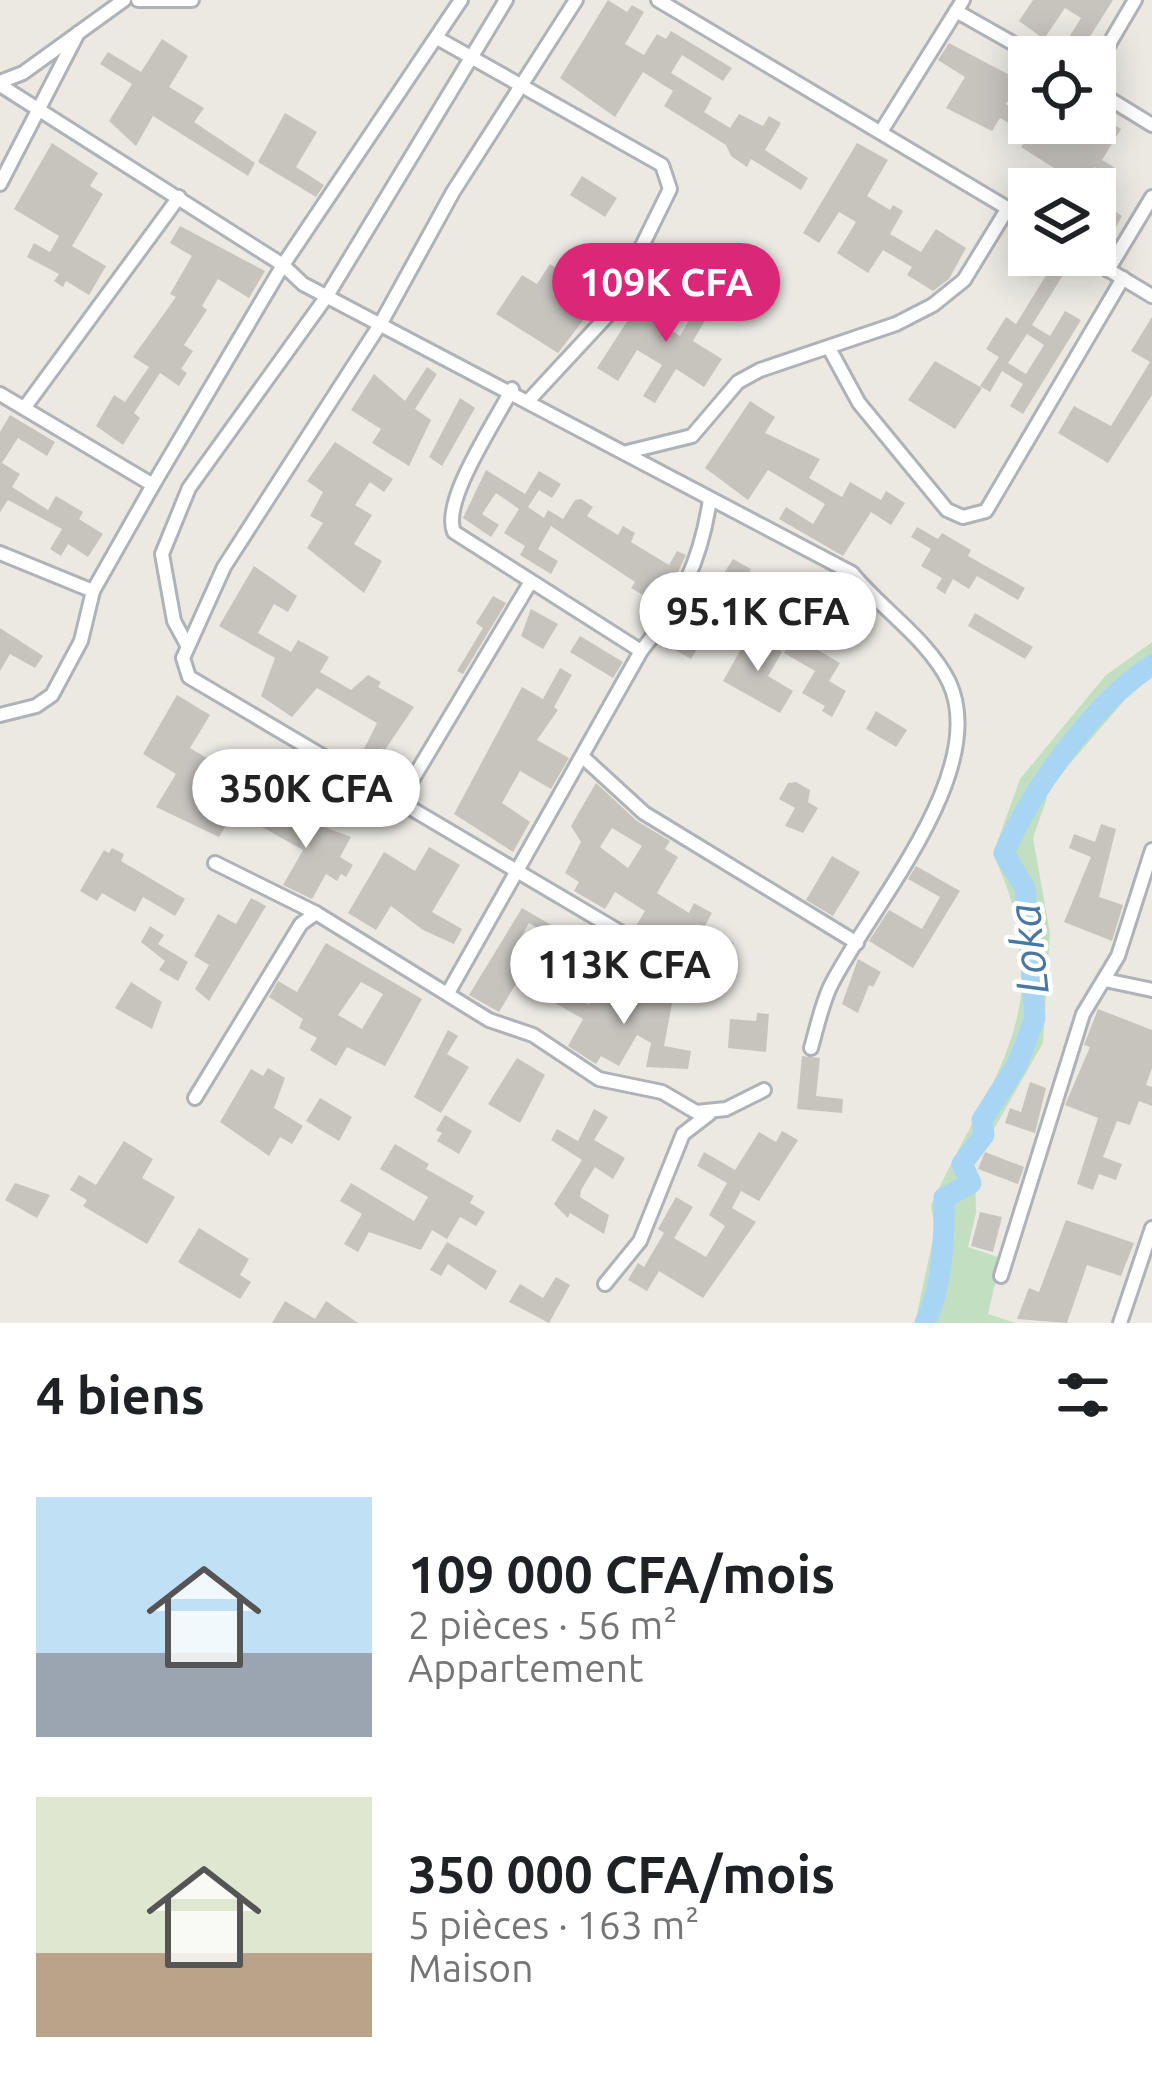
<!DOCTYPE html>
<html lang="fr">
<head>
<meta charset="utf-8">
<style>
	body { margin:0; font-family:Ubuntu,sans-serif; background:#f6f6f6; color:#202124; height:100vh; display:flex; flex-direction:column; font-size:45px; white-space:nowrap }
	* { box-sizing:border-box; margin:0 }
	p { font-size:39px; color:#757577 }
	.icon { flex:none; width:66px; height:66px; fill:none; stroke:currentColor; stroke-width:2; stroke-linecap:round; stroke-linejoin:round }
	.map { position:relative; height:1323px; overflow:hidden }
	.details { display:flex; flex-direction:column; background:#fff; flex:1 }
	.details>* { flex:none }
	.buttons { position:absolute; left:1008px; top:36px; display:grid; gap:24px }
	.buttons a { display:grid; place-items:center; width:108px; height:108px; border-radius:0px; background:#fff; box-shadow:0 6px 30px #0003; font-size:60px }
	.price { position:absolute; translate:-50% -102px; padding:0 27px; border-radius:42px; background:#fff; color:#222; font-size:39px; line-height:78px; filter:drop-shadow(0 3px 6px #0008) }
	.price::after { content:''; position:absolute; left:50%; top:72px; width:36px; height:27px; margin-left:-18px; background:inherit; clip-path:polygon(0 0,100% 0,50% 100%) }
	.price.current { background:#db2777; color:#fff }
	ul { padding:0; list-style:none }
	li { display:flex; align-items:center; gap:36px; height:300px; padding:0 36px }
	li span { display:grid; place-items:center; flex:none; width:336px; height:240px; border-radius:0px; color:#555 }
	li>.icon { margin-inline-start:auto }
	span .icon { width:144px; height:144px; fill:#fffc; stroke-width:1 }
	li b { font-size:51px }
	h2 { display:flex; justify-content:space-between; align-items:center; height:144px; padding:0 36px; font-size:51px }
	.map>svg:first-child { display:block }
</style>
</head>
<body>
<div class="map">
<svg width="1152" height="1323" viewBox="0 0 1152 1323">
	<rect width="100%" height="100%" fill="#ebe9e2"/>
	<!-- green -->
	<path fill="#c2e0c1" d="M1152,642V677L1129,695L1043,795L1047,798L1033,838L1050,933L1043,1043L975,1162L976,1213L968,1247L1001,1258L988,1314L1015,1323H915L935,1230L931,1205C992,1073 1064,1007 993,854L1020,779L1105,676Z"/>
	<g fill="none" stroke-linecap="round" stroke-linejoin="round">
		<!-- river -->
		<path stroke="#a9d5f4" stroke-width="21" d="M925,1323C942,1290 945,1235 944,1198L971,1183L962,1164L984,1135L982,1120L1017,1065L1035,1018L1025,888L1004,853C1032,789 1094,703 1152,665"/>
	</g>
	<!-- building -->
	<g fill="#c7c4be" fill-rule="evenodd">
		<polygon points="608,0 627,12 632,5 644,12 625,44 644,55 657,34 666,39 671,31 732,68 723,81 682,55 671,73 712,98 704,112 730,128 739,114 763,126 769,116 781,123 765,150 808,178 801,190 751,159 747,167 731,156 726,145 664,106 673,91 643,72 615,117 560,78"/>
		<polygon points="1033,0 1113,0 1077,57 1061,50 1081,18 1065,8 1044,39 1019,21"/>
		<polygon points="162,39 188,56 169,87 204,108 194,122 255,163 248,176 153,116 136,146 109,121 132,84 100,64 108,52 141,72"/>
		<polygon points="949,43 1021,81 1006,104 1029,123 1068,143 1081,123 1095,123 1095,113 1121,129 1102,160 1115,168 1107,180 1095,167 1082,189 1040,189 1054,168 1021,147 1029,135 1000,118 992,131 946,108 965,77 938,60"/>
		<polygon points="285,113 317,132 296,167 324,185 316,197 258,162"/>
		<polygon points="52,143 98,173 90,186 103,194 72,246 106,266 89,295 66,281 63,287 54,281 59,274 27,257 34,243 50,252 59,236 14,209"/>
		<polygon points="857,143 888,160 867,196 890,210 893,205 903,211 890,234 921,252 936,229 966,248 949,279 933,291 907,275 912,267 883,250 868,273 837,253 856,222 839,212 819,243 803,233"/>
		<polygon points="582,176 617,198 605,217 570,195"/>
		<polygon points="1095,199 1122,216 1104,248 1095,242"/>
		<polygon points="180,226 265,271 249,298 218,279 202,306 207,310 184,345 193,351 181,369 187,373 179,386 160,373 134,413 140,418 123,445 96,426 114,395 125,402 149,367 133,357 176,297 170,294 192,256 170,243"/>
		<polygon points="550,264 565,274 553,294 588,314 558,353 496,314 522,275 537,284"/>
		<path d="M1053,264L1065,272L1032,325L1050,336L1065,311L1081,320L1023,414L1010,406L1023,384L1002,371L990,392L980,386L999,357L986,349L1006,317L1016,324ZM1027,334L1044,345L1026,374L1008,363Z"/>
		<polygon points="718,270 730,277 693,341 722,359 704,387 676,369 655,403 643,396 662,365 637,350 618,381 597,368 637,306 680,336"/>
		<polygon points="1152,317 1152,395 1108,463 1058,433 1074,406 1111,426 1150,362 1131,351"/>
		<polygon points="935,361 982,388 955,429 908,400"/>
		<polygon points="427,367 437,374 415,409 431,420 409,466 372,443 381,429 351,410 374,374 405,401"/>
		<polygon points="460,398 475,408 442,466 429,457"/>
		<polygon points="750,401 775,417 765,433 820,459 809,478 842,497 850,482 881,500 886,491 905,503 891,525 871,512 843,556 779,519 786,507 813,524 825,504 768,470 748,500 705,468"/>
		<polygon points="10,415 55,442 47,456 18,438 2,463 20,474 12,487 48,510 56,496 83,512 79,519 103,534 88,557 68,544 61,556 50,549 62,529 8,500 0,512 0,432"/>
		<polygon points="335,442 393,479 384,492 370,482 355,505 372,515 354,544 382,561 364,593 307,548 323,523 310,516 323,492 307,481"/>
		<polygon points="486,470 525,494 539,471 561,484 552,498 539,490 528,507 544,518 548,510 563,519 575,500 581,499 593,507 587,516 618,535 623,526 635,533 631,542 669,565 677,551 686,555 673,583 665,578 652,600 631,588 635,582 551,526 538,549 558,561 551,574 520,555 525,546 504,533 519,509 496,493 482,514 499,525 491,537 463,518"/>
		<polygon points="917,527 938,539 942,533 971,550 968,556 1025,588 1018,600 977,576 969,589 953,579 945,594 936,588 942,578 921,566 931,549 911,537"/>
		<polygon points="733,559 751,569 716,632 706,633 691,659 675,650"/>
		<polygon points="254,566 297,596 288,612 274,604 258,633 291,652 298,640 329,657 320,672 351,690 368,675 381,682 378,687 414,707 374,766 360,757 377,723 317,688 292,717 261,696 275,658 219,626"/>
		<polygon points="493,596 506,603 463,674 457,671 483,628 476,623"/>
		<polygon points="531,609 558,624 543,649 521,636"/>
		<polygon points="975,613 1033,647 1025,659 968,626"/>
		<polygon points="0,628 43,656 35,668 10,654 0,671"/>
		<polygon points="750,633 782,652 768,676 793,691 780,713 723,681"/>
		<polygon points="580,636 623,662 613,678 570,652"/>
		<polygon points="794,636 840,663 829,681 846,691 832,717 822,711 825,706 802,693 815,671 784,653"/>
		<polygon points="560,668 572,675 554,707 558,710 537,740 569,758 551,789 520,771 502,803 530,822 513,852 454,814 522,687 543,699"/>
		<polygon points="177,695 210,715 190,748 220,766 206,791 236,808 219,837 156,807 176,774 143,754"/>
		<polygon points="876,711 907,730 896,747 866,729"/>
		<polygon points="796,782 810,790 808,802 818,808 803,833 785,826 795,808 779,799 788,783"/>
		<path d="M596,783L637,821L670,841L665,849L678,857L657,893L689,913L694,903L712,913L705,926L734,943L724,960L675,934L667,948L634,929L645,911L615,892L605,909L574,891L579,882L565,873L581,842L571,826ZM612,828L642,846L628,868L600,847Z"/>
		<polygon points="247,800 312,837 319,825 351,837 340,857 353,865 346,877 341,874 337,881 326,874 312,899 283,885 303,850 239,814"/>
		<polygon points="1101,824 1116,829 1099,897 1123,905 1112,941 1064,922 1091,857 1069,848 1074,834 1095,842"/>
		<polygon points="429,847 460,865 432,912 462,929 454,944 423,930 391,906 376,930 348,913 384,852 415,871"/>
		<polygon points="112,848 124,854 121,861 185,899 175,916 143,897 135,912 102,893 97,901 80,891 104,850 109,853"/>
		<polygon points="832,856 860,872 833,916 806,900"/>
		<polygon points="916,866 960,891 913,968 869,941 889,910 922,929 940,897 908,879"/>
		<polygon points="251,898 266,906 209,1001 195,989 209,965 194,956 218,914 236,924"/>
		<polygon points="522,908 553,926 548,934 529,923 516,946 567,976 560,987 526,967 499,1012 469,995"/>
		<polygon points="150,926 164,935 158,944 188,962 178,981 159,970 165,961 141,942"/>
		<path d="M326,943L422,999L385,1066L347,1047L336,1066L310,1050L317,1038L299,1028L303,1019L269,997L278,981L297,992ZM361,982L383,994L362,1029L338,1015Z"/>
		<polygon points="858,959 881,972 873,987 869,985 858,1013 842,1004"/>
		<polygon points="648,978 674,993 664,1046 691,1051 688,1069 646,1067 651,1043 637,1035 619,1066 601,1056 596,1064 568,1046 583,1019 548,999 556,986 589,1005 597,992 629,1011"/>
		<polygon points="131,982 162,1002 152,1029 115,1008"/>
		<polygon points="1098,1009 1152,1030 1152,1068 1146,1085 1152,1087 1152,1106 1139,1101 1130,1125 1117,1121 1103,1157 1122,1164 1116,1180 1099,1174 1093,1190 1077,1184 1098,1118 1065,1105 1090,1047 1084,1045"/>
		<polygon points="757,1013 769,1014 766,1052 728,1048 730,1019 756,1021"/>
		<polygon points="448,1030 458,1036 447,1054 469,1067 441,1113 414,1097"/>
		<polygon points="802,1056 820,1058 816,1096 843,1099 842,1113 797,1109"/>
		<polygon points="517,1058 545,1075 520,1123 488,1104"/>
		<polygon points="268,1068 285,1078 274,1108 303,1126 292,1144 280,1137 269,1156 220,1122 251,1069 263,1076"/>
		<polygon points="1030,1082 1046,1088 1035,1133 1005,1123 1010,1108 1021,1112"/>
		<polygon points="320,1098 352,1117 339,1141 306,1121"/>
		<polygon points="594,1109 608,1117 594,1140 625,1158 613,1179 595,1167 581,1190 580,1197 609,1215 604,1234 570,1213 568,1218 554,1204 582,1160 551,1140 557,1129 578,1141"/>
		<polygon points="445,1115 472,1131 459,1154 437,1141 442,1133 436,1130"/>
		<polygon points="782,1131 798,1140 759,1201 741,1191 732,1208 756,1222 703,1298 659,1271 647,1291 628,1280 638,1263 644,1267 664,1233 658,1229 676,1197 693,1207 674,1238 706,1257 725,1226 709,1215 727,1183 697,1166 704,1152 735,1170 759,1132 776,1142"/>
		<polygon points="124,1141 153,1159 142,1178 175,1197 147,1244 83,1206 87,1200 70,1190 79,1175 96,1185"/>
		<polygon points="395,1144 429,1164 426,1169 474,1196 470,1203 485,1212 476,1226 460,1217 447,1239 432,1230 421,1250 369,1232 358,1252 344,1244 362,1214 340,1201 351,1183 414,1221 428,1197 380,1169"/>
		<polygon points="985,1152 1024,1167 1018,1184 978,1169"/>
		<polygon points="15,1183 50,1195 37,1218 5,1200"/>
		<polygon points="980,1212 1002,1217 993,1252 971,1246"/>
		<polygon points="1066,1220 1134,1243 1121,1276 1087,1265 1067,1323 1017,1319 1029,1288 1039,1292"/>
		<polygon points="199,1228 249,1259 240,1275 251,1282 240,1299 178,1262"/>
		<polygon points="447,1242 497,1271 486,1290 448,1264 441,1276 430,1270"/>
		<polygon points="556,1277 570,1285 549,1323 509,1302 520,1284 543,1298"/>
		<polygon points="285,1301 315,1319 326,1301 358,1323 272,1323"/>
	</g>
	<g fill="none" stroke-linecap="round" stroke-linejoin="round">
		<defs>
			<g id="minor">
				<polyline points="138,0 192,0"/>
				<polyline points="576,0 453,192 381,323 224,567 183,658 189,677 620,932"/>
				<polyline points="658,0 1029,221"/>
				<polyline points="956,11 1037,57"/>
				<polyline points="437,38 662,165 670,189 608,315 530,399"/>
				<polyline points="1095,68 1135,0"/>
				<polyline points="0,82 23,73 124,0"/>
				<path d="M0,85L283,265L303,284L852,573C881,609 928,639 949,682C991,772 869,908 830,987C821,1007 817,1027 811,1048"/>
				<polyline points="1095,90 1152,125"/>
				<polyline points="882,130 963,0"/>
				<polyline points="0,184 78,33"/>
				<polyline points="1084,255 1152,296"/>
				<polyline points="1108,270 1152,197"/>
				<polyline points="829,348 859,403 947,510 963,517 986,511 1123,278"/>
				<path d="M512,389C496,421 441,501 454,532L641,651"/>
				<polyline points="0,394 153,485"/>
				<polyline points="25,407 179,197"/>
				<polyline points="627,452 692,436 738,382 760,370 896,324 933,305 964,280 1008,208"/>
				<polyline points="0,553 93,591"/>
				<polyline points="187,645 174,621 162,554 189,488 327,296 506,0"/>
				<polyline points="0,715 36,706 52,695 81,641 93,591 153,485 283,265 461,0"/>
				<polyline points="584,758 644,813 857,943"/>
				<polyline points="399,802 530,583"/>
				<polyline points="215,863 316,913"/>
				<polyline points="1105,980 1152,990"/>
				<path d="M448,993L641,651C680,603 701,561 710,499"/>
				<polyline points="195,1098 301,924 316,913 489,1020 533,1035 599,1079 662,1092 696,1112 726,1109 764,1090"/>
				<polyline points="1001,1276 1083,1014 1118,956 1152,850"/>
				<polyline points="605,1284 640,1241 683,1134 709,1114"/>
				<polyline points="1120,1323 1152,1228"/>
			</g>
		</defs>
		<!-- minor casing -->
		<use href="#minor" stroke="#afb2b6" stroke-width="18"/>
		<!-- minor -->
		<use href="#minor" stroke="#fff" stroke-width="12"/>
	</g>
	<g text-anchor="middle" stroke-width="9" stroke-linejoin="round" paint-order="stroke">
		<!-- water labels -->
		<g font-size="45" font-style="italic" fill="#4977a4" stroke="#fff">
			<text transform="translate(1028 949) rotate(-96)" y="16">Loka</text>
		</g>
	</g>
</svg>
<div class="buttons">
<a><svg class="icon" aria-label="locate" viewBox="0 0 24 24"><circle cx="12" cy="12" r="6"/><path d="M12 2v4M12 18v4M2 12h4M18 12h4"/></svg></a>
<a><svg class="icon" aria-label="layers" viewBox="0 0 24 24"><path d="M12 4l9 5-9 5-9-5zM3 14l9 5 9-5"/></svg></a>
</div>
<b class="price current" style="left:666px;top:345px">109K CFA</b>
<b class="price" style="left:758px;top:674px">95.1K CFA</b>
<b class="price" style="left:306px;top:851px">350K CFA</b>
<b class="price" style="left:624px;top:1027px">113K CFA</b>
</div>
<section class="details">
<h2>4 biens<svg class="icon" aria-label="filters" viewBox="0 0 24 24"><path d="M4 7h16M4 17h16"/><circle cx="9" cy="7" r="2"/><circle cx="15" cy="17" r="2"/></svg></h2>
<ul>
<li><span style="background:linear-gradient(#bfe0f5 65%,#9aa5b1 0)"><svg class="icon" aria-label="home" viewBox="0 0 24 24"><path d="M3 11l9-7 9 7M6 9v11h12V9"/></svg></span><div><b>109 000 CFA/mois</b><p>2 pièces · 56 m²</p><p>Appartement</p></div></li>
<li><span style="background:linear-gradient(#dfe7d0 65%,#b9a48a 0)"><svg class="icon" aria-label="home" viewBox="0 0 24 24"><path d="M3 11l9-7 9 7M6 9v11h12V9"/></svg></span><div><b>350 000 CFA/mois</b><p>5 pièces · 163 m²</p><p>Maison</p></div></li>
</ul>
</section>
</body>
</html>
